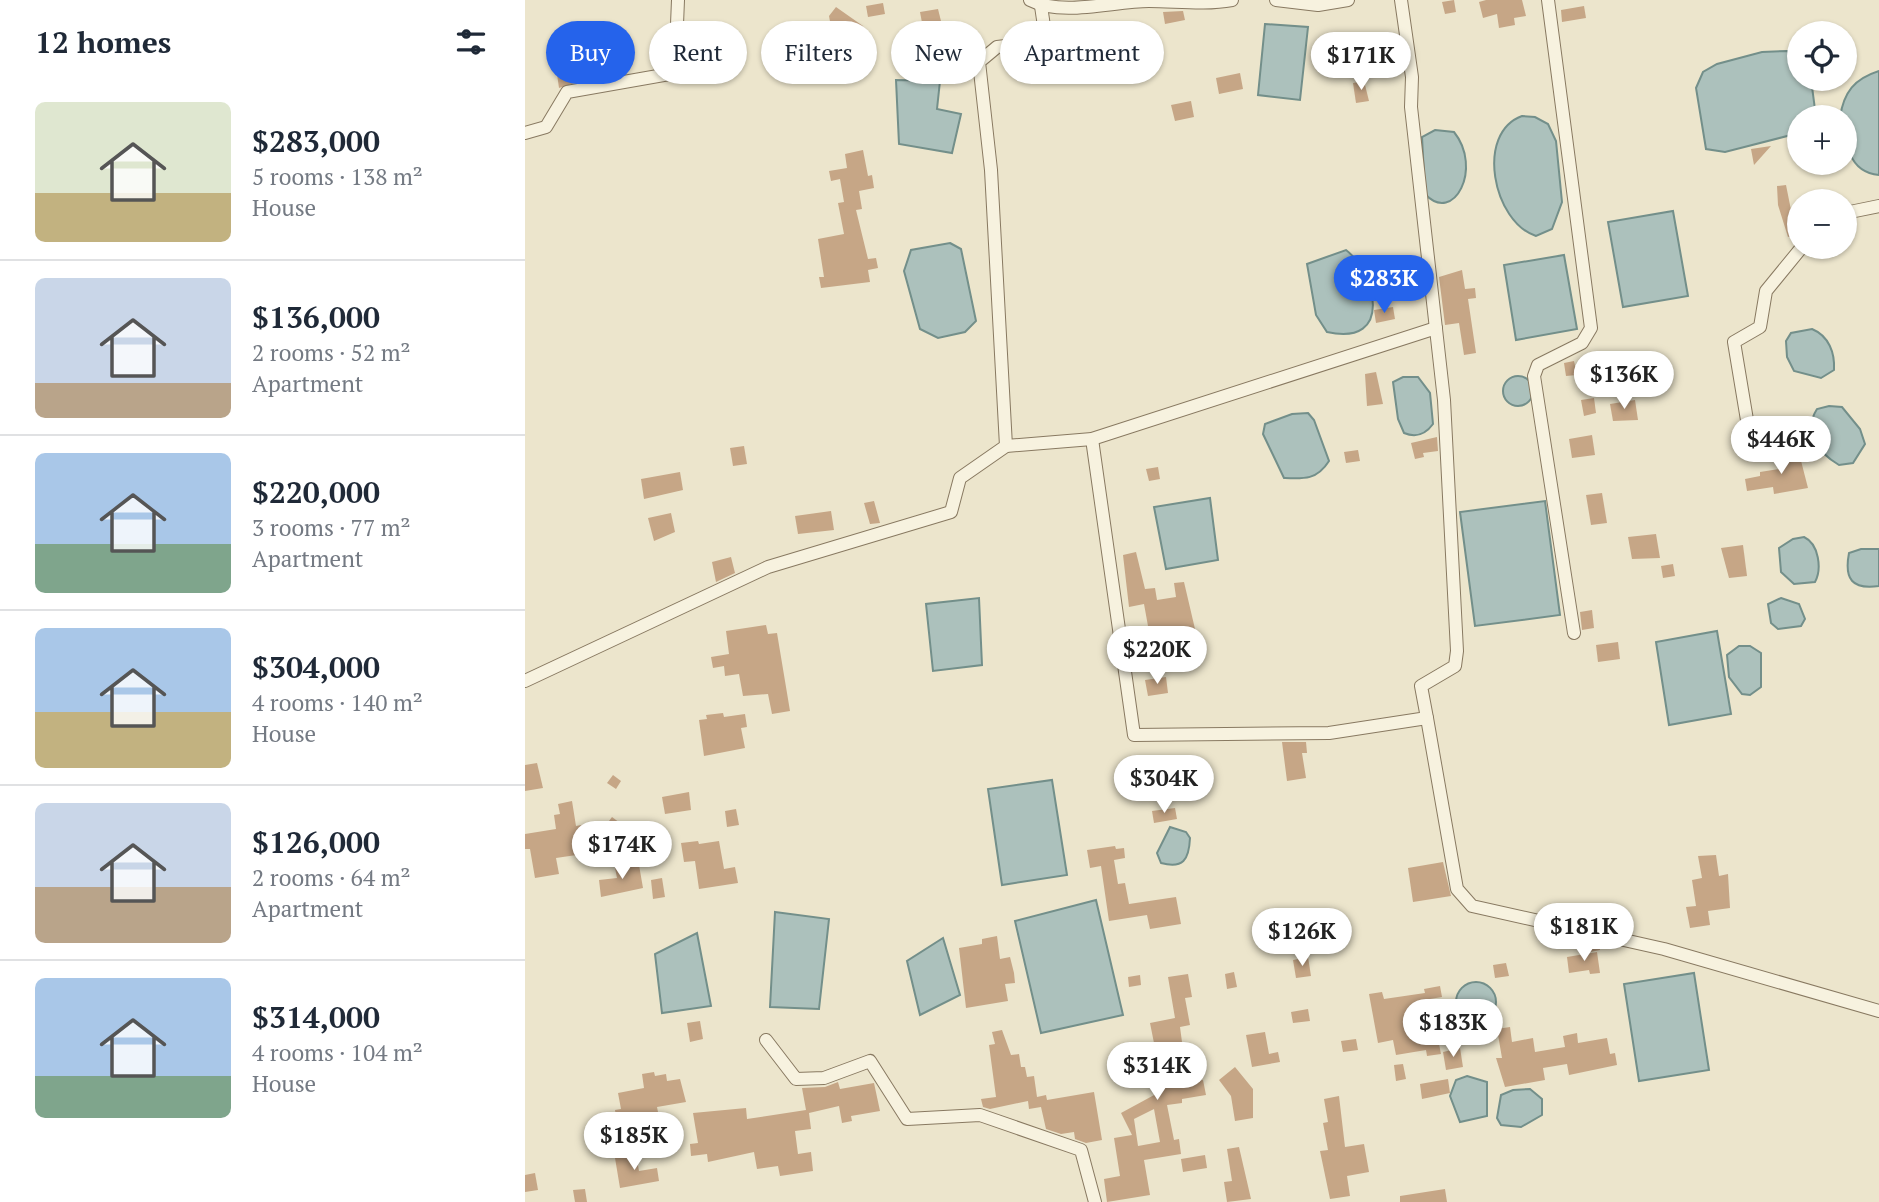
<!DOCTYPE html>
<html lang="en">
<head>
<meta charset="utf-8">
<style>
	body { margin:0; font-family:"PT Serif",serif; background:#f2f2f3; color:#1f2937; height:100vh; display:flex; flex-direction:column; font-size:26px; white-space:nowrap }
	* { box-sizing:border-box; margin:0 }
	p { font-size:23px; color:#747a83 }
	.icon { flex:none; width:38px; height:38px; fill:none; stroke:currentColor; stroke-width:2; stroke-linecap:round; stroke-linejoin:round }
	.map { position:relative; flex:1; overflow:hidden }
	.drawer { display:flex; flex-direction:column; background:#fff; width:525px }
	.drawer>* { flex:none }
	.banner { position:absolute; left:21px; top:21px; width:665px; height:63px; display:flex; gap:14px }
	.fabs { position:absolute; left:1262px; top:21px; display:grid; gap:14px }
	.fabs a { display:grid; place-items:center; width:70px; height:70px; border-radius:50%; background:#fff; box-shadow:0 2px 5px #0004; font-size:35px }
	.price { position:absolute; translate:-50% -60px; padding:0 16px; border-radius:24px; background:#fff; color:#222; font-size:23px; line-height:46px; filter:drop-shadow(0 2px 4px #0008) }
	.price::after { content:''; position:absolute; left:50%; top:42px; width:21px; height:16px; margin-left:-10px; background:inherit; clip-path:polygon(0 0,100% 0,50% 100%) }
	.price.selected { background:#2563eb; color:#fff }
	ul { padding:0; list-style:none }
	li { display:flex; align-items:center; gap:21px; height:175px; padding:0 35px }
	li+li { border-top:2px solid #e0e1e3 }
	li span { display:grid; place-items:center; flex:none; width:196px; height:140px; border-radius:10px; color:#555 }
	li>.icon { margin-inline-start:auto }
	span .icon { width:84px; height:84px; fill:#fffc; stroke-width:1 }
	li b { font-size:30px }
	h2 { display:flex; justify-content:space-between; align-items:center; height:84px; padding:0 35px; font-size:30px }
	.chip { padding:0 24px; border-radius:32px; background:#fff; box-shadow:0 2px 5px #0004; font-size:24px; line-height:63px }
	.chip.selected { background:#2563eb; color:#fff }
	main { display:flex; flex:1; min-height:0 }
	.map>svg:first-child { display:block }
</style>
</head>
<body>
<main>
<section class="drawer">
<h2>12 homes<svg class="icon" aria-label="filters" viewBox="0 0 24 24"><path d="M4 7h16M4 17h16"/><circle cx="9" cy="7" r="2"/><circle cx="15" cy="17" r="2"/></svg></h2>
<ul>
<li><span style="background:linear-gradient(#dfe7d0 65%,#c2b280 0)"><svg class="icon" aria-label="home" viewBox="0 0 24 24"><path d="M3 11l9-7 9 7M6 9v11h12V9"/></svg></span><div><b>$283,000</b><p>5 rooms · 138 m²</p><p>House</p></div></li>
<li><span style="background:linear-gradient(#c9d6e8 75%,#b9a48a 0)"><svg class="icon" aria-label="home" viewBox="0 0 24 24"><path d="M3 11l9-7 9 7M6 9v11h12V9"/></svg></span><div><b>$136,000</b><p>2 rooms · 52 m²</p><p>Apartment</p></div></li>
<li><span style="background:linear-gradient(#a9c7e8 65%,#7fa58c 0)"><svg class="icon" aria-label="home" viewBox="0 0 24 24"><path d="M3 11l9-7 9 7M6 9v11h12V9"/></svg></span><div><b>$220,000</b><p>3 rooms · 77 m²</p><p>Apartment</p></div></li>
<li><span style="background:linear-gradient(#a9c7e8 60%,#c2b280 0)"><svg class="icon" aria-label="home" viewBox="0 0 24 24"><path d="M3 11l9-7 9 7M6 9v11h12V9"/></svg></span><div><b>$304,000</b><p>4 rooms · 140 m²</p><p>House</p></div></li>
<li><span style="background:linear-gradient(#c9d6e8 60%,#b9a48a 0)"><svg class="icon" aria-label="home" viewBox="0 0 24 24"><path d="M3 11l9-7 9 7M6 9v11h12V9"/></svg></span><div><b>$126,000</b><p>2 rooms · 64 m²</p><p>Apartment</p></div></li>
<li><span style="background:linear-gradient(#a9c7e8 70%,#7fa58c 0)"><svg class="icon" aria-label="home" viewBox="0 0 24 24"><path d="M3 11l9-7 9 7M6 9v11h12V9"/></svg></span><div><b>$314,000</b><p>4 rooms · 104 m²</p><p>House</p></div></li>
</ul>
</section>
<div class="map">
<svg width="1354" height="1202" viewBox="0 0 1354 1202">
	<rect width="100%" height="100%" fill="#ece5cc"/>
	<!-- water -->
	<g fill="#acc1bc" stroke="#738f8a" stroke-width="2">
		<polygon points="740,24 783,27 775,100 733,95"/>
		<polygon points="1262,51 1274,57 1274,79 1286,79 1291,117 1274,117 1274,133 1200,152 1181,149 1171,88 1178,72 1192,64 1237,52"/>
		<path d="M1354,71V175C1323,172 1320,143 1320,117H1315C1319,92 1329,79 1354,71Z"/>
		<polygon points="371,80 415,81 412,109 436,114 427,153 374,144"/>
		<path d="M997,116L1010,117L1023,124L1031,141L1037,202L1027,229L1011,236C968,222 950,133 997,116Z"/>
		<path d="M910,130L929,132C958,168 929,225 900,194L897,137Z"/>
		<polygon points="1148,211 1163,296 1098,307 1083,222"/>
		<polygon points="425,243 436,249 451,321 440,332 413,338 395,329 379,271 386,250"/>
		<path d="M821,250C850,272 870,347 802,332L791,315L782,264Z"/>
		<polygon points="1039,255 1052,329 991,340 979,265"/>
		<path d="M1287,329C1304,336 1310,353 1309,370L1296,378L1269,371L1262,357L1261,341L1266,333Z"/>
		<circle cx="993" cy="391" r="15"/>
		<path d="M878,377H893L905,393L908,424C900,435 891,438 879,433L873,419L868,382Z"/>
		<path d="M1304,406L1317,407L1335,429L1340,444L1328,463L1314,465C1294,453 1277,433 1292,409Z"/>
		<path d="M783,413L789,420L804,461C792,480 779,479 759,478L738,434L740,424L767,414Z"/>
		<polygon points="685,498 693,560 641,569 629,507"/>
		<polygon points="1020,501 1035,615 950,626 935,512"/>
		<path d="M1279,537C1294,544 1297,569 1290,582L1269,584L1256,572L1254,548L1268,539Z"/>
		<path d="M1336,549H1354V586C1327,590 1319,579 1324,553Z"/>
		<polygon points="454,598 457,665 408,671 401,604"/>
		<polygon points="1256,598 1274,604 1280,619 1276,626 1253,629 1246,623 1243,604"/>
		<polygon points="1192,631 1206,714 1144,725 1131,642"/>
		<polygon points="1214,646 1225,646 1236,653 1236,687 1225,695 1217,694 1204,677 1202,655"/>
		<polygon points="527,780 542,875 477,885 463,789"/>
		<path d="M645,827L661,832L665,838C664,860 658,869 636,863L632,853Z"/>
		<polygon points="571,900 598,1015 516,1033 490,921"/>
		<polygon points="250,912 304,919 294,1009 245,1007"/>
		<polygon points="172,933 186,1006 137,1013 130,954"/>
		<polygon points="418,938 435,995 395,1015 382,961"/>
		<polygon points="1169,973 1184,1070 1114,1081 1099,984"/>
		<circle cx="951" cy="1002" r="20"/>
		<polygon points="942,1076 962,1082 962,1116 935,1122 925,1096 931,1080"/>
		<polygon points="1005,1089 1017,1099 1017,1115 996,1127 976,1125 972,1118 976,1095 988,1090"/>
	</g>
	<!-- building -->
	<g fill="#c6a686" fill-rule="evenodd">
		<polygon points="929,0 931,12 920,14 917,2"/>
		<polygon points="961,0 997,0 1001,16 989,18 990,25 974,28 972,14 958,18 954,2"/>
		<polygon points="358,3 360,14 343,17 341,6"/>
		<polygon points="1059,6 1061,18 1037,22 1036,10"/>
		<polygon points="311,7 338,26 340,36 326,38 328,48 306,52 302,33 307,32 304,16"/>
		<polygon points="413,9 416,21 409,23 411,36 395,42 397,51 386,53 384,44 378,45 376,32 398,28 395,12"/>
		<polygon points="658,11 660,20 640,24 638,12"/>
		<polygon points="816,34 819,52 796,55 793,38"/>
		<polygon points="519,53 521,67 508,69 506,55"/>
		<polygon points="52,57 56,81 34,88 30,60"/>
		<polygon points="715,73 718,89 694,94 691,78"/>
		<polygon points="839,81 844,101 831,103 828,83"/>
		<polygon points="666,101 669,117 650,121 646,105"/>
		<polygon points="1246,146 1229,165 1226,149"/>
		<polygon points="338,150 343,176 347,175 349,188 334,191 337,209 331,210 343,259 351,258 353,268 343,270 345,282 296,288 294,277 299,277 293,239 319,234 313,203 319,202 315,179 306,181 304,171 322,168 320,154"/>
		<polygon points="1261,185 1267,215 1274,214 1274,235 1263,237 1253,205 1252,186"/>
		<polygon points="937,270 940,289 950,288 951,298 943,299 951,353 939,355 934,323 920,325 914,277"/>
		<polygon points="868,307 870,319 851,323 849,310"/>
		<polygon points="1049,361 1052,375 1041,376 1039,363"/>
		<polygon points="851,372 858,404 842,406 840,374"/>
		<polygon points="1069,398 1071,413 1059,416 1056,400"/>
		<polygon points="1110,400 1113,420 1088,421 1085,404"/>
		<polygon points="1067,435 1070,455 1047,458 1044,439"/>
		<polygon points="912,437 913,451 898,453 899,457 890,459 886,443"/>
		<polygon points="219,446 222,464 208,466 205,448"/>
		<polygon points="833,450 835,461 821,463 819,452"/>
		<polygon points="1274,453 1283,488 1249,494 1248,487 1222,491 1220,479 1235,476 1235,472 1254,469 1252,456"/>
		<polygon points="633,467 635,479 624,481 621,469"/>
		<polygon points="155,472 158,490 119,499 116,479"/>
		<polygon points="1077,493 1082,523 1066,525 1061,495"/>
		<polygon points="349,501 355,523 345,524 339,503"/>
		<polygon points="306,511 309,530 273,534 270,516"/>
		<polygon points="146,513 150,532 129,541 123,518"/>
		<polygon points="1131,534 1135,558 1107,559 1103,537"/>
		<polygon points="1218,545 1222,576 1204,578 1196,548"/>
		<polygon points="611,552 620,589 630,588 632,600 651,597 649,583 659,582 670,629 645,635 648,657 642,658 644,670 634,672 631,658 612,661 609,639 625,637 619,604 604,607 598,555"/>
		<polygon points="206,557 210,573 191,582 187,562"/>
		<polygon points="1148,564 1150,576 1138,578 1136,566"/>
		<polygon points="1067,610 1069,628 1057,630 1055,612"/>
		<polygon points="241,625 243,634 252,633 265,711 247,714 243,694 218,696 214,674 200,676 199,666 188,668 186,657 204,654 201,631"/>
		<polygon points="1093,642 1095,659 1073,662 1071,645"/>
		<polygon points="641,677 643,693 623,696 620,680"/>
		<polygon points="198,713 199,717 220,714 222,727 216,728 220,748 179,756 174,720 182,719 181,715"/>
		<polygon points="757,742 781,742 782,753 777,753 781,778 762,781"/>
		<polygon points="12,763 18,788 0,791 0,765"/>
		<polygon points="88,775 96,781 91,789 82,783"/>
		<polygon points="164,792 166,810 140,814 137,797"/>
		<polygon points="47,801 51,826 67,823 70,838 77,829 80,845 64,847 65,853 31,858 34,874 10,878 5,849 0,849 0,834 31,829 29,815 35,814 33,804"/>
		<polygon points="650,808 652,819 629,823 627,811"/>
		<polygon points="211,809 214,825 202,827 200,811"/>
		<polygon points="87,817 99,826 93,834 81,825"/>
		<polygon points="173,841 174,844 194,841 199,869 210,867 213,883 174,889 170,861 159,862 156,843"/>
		<polygon points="590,846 591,849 599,848 600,858 589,860 593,884 600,883 604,904 651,897 656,924 625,929 622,915 584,921 576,866 565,868 562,850"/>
		<polygon points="1191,855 1194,876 1203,874 1205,908 1183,911 1185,925 1165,928 1161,907 1171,906 1167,880 1177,878 1173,856"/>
		<polygon points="918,862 926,896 888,902 883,868"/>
		<polygon points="114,865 118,888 76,897 74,880 92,878 90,868"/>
		<polygon points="137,878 140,897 128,899 126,880"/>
		<polygon points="472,936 475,959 485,957 489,973 490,983 480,984 483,1001 441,1008 434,948 457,944 457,939"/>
		<polygon points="1063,941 1074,943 1075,950 1065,952"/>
		<polygon points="1072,952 1075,973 1065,974 1064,970 1044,973 1042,957"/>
		<polygon points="783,957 786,976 771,978 768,960"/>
		<polygon points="981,963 984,976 970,978 968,965"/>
		<polygon points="709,972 712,987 702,989 700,974"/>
		<path d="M663,974L667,997L660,998L665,1025L655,1027L659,1057L664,1056L668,1082L678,1080L681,1095L657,1099V1103L642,1105L649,1140L654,1139L656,1154L619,1160L625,1195L582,1202L579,1179L595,1176L589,1138L607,1135L596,1113L631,1094L623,1044L629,1043L625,1023L650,1018L643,977ZM629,1109L635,1142L613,1146L609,1119Z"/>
		<polygon points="615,975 616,985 604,987 603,977"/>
		<polygon points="915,986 917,997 905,999 916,1054 902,1056 901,1050 871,1055 868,1040 853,1043 844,994 857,992 859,999 900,993 899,989"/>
		<polygon points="783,1009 785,1021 768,1023 766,1012"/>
		<polygon points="175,1021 178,1039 165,1042 162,1023"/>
		<polygon points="985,1027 987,1042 1008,1038 1010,1052 1040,1047 1038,1036 1052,1033 1053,1043 1082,1038 1085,1054 1090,1053 1092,1065 1044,1075 1042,1064 1018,1068 1020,1080 980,1087 971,1058 977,1058 972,1029"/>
		<polygon points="477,1030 486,1055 494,1054 496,1067 500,1067 502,1077 509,1076 512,1097 521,1095 522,1100 569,1092 577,1140 561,1143 550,1139 549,1132 536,1134 521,1129 516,1107 504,1109 503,1101 465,1109 458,1107 456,1099 471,1097 464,1045 470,1044 467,1032"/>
		<polygon points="740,1032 744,1054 753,1052 755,1062 727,1067 721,1035"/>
		<polygon points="831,1039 833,1050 818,1052 816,1041"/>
		<polygon points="935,1048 938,1067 921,1070 918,1052"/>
		<polygon points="878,1064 881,1079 871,1081 869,1065"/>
		<polygon points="710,1067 728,1089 728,1118 710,1121 706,1096 694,1080"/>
		<polygon points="129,1072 130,1076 141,1074 142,1081 155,1079 161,1102 132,1107 134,1117 92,1123 90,1110 96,1109 93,1093 119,1088 117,1074"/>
		<polygon points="923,1079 925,1093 897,1099 895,1084"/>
		<polygon points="313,1082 315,1089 349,1083 355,1111 326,1116 327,1121 317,1123 314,1106 284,1113 286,1129 270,1131 273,1154 286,1152 288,1171 255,1176 253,1166 232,1169 229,1152 183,1162 182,1154 166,1156 165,1144 173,1143 168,1113 221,1108 222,1119 281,1110 277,1088 300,1087"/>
		<polygon points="814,1096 820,1147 839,1144 844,1172 822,1176 825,1196 805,1199 795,1151 803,1150 798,1123 803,1122 799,1099"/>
		<polygon points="714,1147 726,1199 702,1202 699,1182 707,1181 702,1149"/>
		<polygon points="111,1154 114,1171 132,1168 134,1181 95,1188 90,1158"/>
		<polygon points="680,1155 682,1168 658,1172 656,1159"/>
		<polygon points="10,1173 13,1190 0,1192 0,1175"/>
		<polygon points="60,1189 62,1202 50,1202 48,1190"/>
		<polygon points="920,1189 922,1202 875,1202 875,1196"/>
	</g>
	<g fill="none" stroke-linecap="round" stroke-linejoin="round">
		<defs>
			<g id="minor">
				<path d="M505,0C538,17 588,1 624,1C651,1 680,5 707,0"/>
				<polyline points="751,0 793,5 823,0"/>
				<polyline points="1023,0 1066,328 1057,343 1013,365 1009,376 1049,633"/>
				<polyline points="0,133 21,127 42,92 150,73 153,0"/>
				<polyline points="1320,213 1354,206"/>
				<polyline points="567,439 609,735 804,733 902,718 896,686 930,666 932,651 919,400 886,107 887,77 876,0"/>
				<polyline points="1226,444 1209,342 1235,327 1241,291 1277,247"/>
				<polyline points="481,446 567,439 911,328"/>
				<polyline points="0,681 243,567 426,512 435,478 481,446 466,170 454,62 472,47 513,42 520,33 516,6"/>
				<polyline points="902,718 932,889 947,906 1139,949 1354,1011"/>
				<polyline points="241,1040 271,1079 299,1078 345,1061 382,1119 455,1115 556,1150 570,1202"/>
			</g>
		</defs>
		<!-- minor casing -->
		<use href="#minor" stroke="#887961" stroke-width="14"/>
		<!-- minor -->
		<use href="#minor" stroke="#f7f2df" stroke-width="12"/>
	</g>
</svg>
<div class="fabs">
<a><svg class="icon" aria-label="locate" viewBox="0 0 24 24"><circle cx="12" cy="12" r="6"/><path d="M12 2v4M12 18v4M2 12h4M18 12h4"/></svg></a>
<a>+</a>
<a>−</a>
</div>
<b class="price" style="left:836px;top:92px">$171K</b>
<b class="price selected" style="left:859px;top:315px">$283K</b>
<b class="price" style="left:1099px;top:411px">$136K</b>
<b class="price" style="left:1256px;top:476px">$446K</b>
<b class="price" style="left:632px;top:686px">$220K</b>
<b class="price" style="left:639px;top:815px">$304K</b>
<b class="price" style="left:97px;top:881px">$174K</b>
<b class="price" style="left:1059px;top:963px">$181K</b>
<b class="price" style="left:777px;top:968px">$126K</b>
<b class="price" style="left:928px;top:1059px">$183K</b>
<b class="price" style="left:632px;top:1102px">$314K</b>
<b class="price" style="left:109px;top:1172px">$185K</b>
<div class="banner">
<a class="chip selected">Buy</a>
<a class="chip">Rent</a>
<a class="chip">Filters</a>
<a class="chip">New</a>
<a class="chip">Apartment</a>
</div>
</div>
</main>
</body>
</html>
